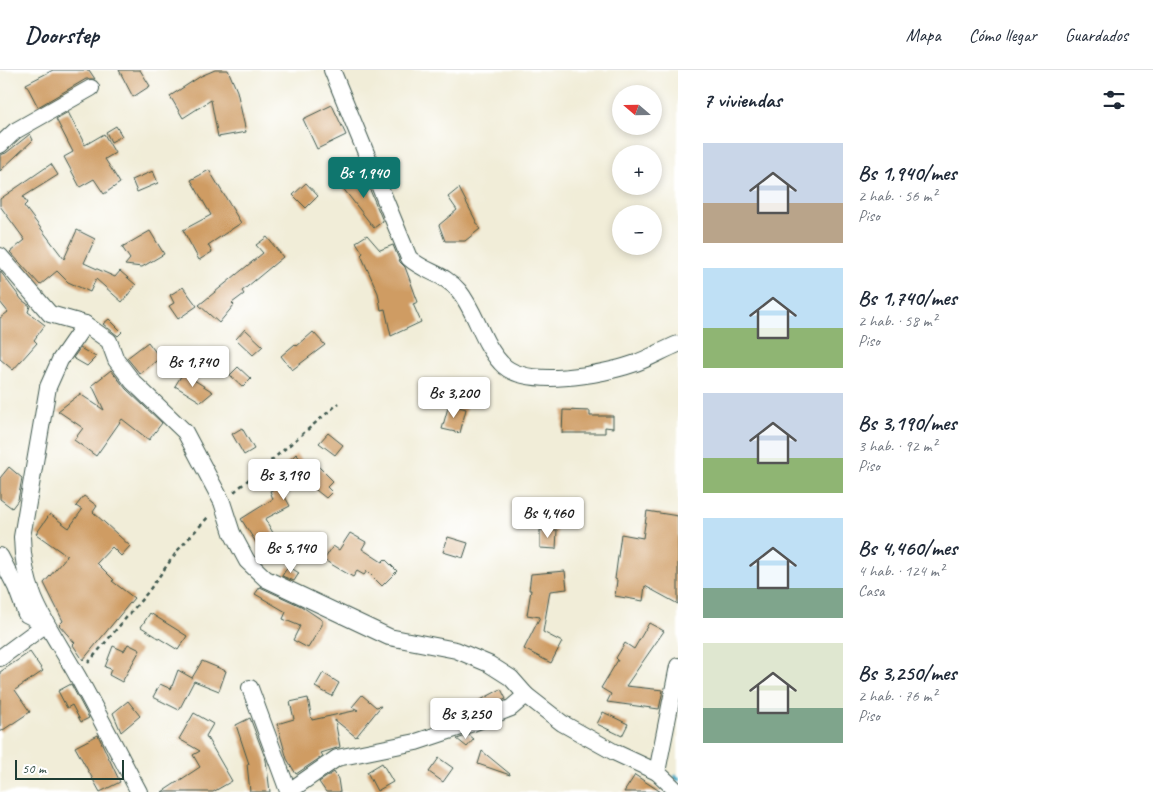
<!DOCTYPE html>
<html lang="es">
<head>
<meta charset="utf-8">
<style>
	body { margin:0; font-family:Caveat,sans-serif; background:#f2f2f3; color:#1f2937; height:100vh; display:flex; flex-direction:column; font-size:19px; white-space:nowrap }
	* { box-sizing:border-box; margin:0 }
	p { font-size:16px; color:#747a83 }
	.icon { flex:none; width:28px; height:28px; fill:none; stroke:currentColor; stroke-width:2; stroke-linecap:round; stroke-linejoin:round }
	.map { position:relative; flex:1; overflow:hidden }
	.side { display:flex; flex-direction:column; background:#fff; width:475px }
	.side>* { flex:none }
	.needle { width:32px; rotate:290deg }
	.controls { position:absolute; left:612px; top:15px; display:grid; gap:10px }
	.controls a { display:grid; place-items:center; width:50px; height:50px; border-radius:50%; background:#fff; box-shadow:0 2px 8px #0003; font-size:25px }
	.scale { position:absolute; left:15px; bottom:12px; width:109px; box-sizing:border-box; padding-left:5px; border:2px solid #1f3d34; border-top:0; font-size:14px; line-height:18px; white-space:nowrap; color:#1f3d34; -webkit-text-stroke:4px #fff; paint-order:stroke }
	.price { position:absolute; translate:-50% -42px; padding:0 11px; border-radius:5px; background:#fff; color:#222; font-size:16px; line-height:32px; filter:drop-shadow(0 1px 2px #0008) }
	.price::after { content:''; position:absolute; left:50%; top:30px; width:15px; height:11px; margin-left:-8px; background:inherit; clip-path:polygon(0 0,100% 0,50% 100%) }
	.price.on { background:#0f766e; color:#fff }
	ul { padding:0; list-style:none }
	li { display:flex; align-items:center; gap:15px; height:125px; padding:0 25px }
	li span { display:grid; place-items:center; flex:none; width:140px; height:100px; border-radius:0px; color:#555 }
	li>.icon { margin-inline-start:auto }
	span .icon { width:60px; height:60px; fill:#fffc; stroke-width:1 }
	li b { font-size:21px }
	h2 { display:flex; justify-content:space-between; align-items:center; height:60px; padding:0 25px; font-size:21px }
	header { display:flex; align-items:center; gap:30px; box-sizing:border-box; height:70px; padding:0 25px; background:#fff; border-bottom:1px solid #e0e1e3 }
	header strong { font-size:24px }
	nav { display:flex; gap:28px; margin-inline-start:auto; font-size:18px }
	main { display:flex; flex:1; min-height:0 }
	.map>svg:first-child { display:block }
</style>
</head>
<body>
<header>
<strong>Doorstep</strong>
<nav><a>Mapa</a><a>Cómo llegar</a><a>Guardados</a></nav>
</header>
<main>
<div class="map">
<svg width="678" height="722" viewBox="0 0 678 722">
	<rect width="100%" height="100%" fill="#fff"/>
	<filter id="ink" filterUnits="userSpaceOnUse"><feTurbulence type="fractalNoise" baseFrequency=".02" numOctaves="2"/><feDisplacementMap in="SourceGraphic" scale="10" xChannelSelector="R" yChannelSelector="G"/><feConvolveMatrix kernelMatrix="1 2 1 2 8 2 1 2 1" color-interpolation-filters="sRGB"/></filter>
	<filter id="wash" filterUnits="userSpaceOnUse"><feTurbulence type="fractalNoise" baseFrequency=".0096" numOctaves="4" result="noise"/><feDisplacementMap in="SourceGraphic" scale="20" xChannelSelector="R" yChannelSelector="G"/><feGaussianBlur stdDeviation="1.12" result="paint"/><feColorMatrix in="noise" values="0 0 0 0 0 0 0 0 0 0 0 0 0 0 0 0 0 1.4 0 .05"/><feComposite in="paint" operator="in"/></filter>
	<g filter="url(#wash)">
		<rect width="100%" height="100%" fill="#f1edd8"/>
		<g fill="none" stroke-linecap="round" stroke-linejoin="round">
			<!-- stream -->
			<polyline stroke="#49abc8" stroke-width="4.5" points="676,707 678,709"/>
		</g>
		<g id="blocks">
			<!-- building -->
			<g fill="#cf9c63">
				<polygon points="53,0 89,0 95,9 86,9 38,37 26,14"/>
				<polygon points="119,0 140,0 150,16 133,27"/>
				<polygon points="215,0 228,0 237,21 246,62 218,67 211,30 183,48 170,26 201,6"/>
				<polygon points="332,35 346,65 317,79 303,49"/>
				<polygon points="68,42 85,75 104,64 115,83 105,89 120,113 104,124 94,109 80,117 64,87 73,82 56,49"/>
				<polygon points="116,56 122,66 111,72 106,62"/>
				<polygon points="30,64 33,70 0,101 0,85 6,83"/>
				<polygon points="51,94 58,105 23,127 27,133 24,136 64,189 77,160 95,169 84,193 115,207 120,201 136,215 122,232 96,209 90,222 68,212 57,201 40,215 10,182 25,170 0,136 0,129"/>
				<polygon points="209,100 241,153 208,175 212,182 199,190 183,160 211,145 191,110"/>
				<polygon points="153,101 158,113 137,122 132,110"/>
				<polygon points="362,101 383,151 374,158 342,117"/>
				<polygon points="306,113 318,126 306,138 293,125"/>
				<polygon points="459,118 480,159 465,171 445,171 439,155 457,140 448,127"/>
				<polygon points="150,161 164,184 142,197 125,195 130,189 122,177"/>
				<polygon points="367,165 380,180 393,175 400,192 405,197 418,232 413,234 421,252 391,266 385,239 381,240 378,223 361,185 363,183 356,172"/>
				<polygon points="267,167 283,187 242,221 244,224 232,233 234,235 219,253 199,235 263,183 256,175"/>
				<polygon points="0,201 22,230 30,236 28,242 45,255 34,270 37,273 13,300 0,289 0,248 8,242 0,232"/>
				<polygon points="183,217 197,236 178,249 169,236 174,233 170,225"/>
				<polygon points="109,249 122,262 118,266 103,254"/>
				<polygon points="245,259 263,276 253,285 236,269"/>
				<polygon points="313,262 325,275 292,300 281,286 295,274 297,276"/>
				<polygon points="148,272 160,288 140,304 127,288"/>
				<polygon points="80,278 96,287 87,296 73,288"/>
				<polygon points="238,297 251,309 243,317 230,305"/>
				<polygon points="111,300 126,319 162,353 149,370 122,349 96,386 74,370 83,358 58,341 80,324 104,340 92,315"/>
				<polygon points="183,303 213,322 201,332 175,316"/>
				<polygon points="449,334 466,339 460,363 442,359"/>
				<polygon points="563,340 590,341 590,346 613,346 613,358 605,357 605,363 562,363"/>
				<polygon points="242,358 254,379 244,385 232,364"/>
				<polygon points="328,363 343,375 335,385 319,373"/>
				<polygon points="296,384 313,402 318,396 333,411 327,417 332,422 326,428 302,409 284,425 290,436 265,449 280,475 264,485 241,449 273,429 270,421 290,411 280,399"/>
				<polygon points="9,397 22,408 18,430 12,438 0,429 0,408"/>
				<polygon points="84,426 97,436 93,442 130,476 121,486 112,477 97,493 114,510 112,511 134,528 83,590 73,575 75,573 59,555 63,551 44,513 67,486 36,464 50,444 69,458 82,440 76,436"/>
				<polygon points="647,441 678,446 678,534 645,516 643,531 615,526 617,510 615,509 621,464 643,468"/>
				<polygon points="540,460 557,460 556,479 540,478"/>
				<polygon points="350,463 366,472 362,479 382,492 385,489 397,501 382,516 367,501 364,505 357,501 353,507 324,490 333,476 339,480"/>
				<polygon points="448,467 468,473 463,488 443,482"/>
				<polygon points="288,496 299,503 294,511 282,506"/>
				<polygon points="565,501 567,519 550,521 543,562 562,572 551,593 524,579 540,547 527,545 531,520 529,520 531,504"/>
				<polygon points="260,517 301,536 322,550 322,555 308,578 293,570 300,556 283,549 286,542 255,524"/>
				<polygon points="150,543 187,566 178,580 141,557"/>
				<polygon points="649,553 664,561 626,616 663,620 659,639 607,632 611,624 601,618 618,590 616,588 625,573 634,579"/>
				<polygon points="128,574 140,580 122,612 109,605 111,599 105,597 113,576 124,581"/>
				<polygon points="30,582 43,601 15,620 30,642 0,662 0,602"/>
				<polygon points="202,591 226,601 219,621 194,611 179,640 153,627 160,614 171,619 178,600 192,608"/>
				<polygon points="323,603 339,613 332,626 315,617"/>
				<polygon points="71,614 89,648 81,652 72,635 67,638 58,621"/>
				<polygon points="501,619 506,629 478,640 475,633"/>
				<polygon points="362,625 376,637 381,636 356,667 335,650 340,677 321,683 323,686 296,704 287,689 277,654 294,649 290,632 308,628 312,650 358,640 352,637"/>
				<polygon points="128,631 140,646 121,662 113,643"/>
				<polygon points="603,642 628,654 622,666 597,654"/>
				<polygon points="194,643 213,654 206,666 232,711 213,722 162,722 200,697 193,685 200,681 179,669"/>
				<polygon points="250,648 266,690 270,722 250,722 247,694 249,694 236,655"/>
				<polygon points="98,665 120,712 100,722 75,677"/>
				<polygon points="469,665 474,669 467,677 457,669"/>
				<polygon points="482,681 510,704 510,705 478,694"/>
				<polygon points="439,688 453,698 443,712 429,702"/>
				<polygon points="382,693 393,712 377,721 367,702"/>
				<polygon points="334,702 338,709 340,722 326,722 319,712"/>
				<polygon points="635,705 661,722 624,722"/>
			</g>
		</g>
	</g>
	<g filter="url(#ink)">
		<use href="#blocks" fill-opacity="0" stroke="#3e574d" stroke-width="1"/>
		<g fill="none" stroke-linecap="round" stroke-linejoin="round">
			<defs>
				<g id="minor">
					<path d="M332,0L409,188C426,203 444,203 459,221C476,242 482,273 501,293C524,320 604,304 633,294C648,289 663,280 678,274"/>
					<polyline points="0,75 15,61 91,18"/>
					<polyline points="0,186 50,244 85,254 109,271 116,290 133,312 185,362 222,432 232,463 247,491 266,509 389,567 456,580 489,594 511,608 526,625 562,653 614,682 657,702 678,722"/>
					<path d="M85,254L60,290L48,317L22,467C23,528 50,557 78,607C99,645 119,684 139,722"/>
					<polyline points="0,486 16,517 26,544 46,554"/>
					<polyline points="0,588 46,554"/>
					<polyline points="250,618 288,721"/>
					<polyline points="657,702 678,596"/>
					<polyline points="288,722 337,688 416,672 470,654 511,638 526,625"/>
				</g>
			</defs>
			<!-- minor casing -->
			<use href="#minor" stroke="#3e574d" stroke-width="18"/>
			<!-- path -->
			<g stroke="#3e574d" stroke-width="2.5" stroke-dasharray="4 4" stroke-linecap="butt">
				<polyline points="234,422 339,333"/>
				<polyline points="88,593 148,522 178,480 210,445"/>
			</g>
			<!-- minor -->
			<use href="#minor" stroke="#fff" stroke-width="16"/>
		</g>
	</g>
</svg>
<div class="controls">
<a><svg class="needle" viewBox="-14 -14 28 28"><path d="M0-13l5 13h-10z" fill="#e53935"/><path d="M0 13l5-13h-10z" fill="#747a83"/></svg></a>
<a>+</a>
<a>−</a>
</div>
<div class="scale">50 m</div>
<b class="price on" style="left:364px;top:129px">Bs 1,940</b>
<b class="price" style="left:193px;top:318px">Bs 1,740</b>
<b class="price" style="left:454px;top:349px">Bs 3,200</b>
<b class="price" style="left:284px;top:431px">Bs 3,190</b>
<b class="price" style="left:548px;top:469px">Bs 4,460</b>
<b class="price" style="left:291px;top:504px">Bs 5,140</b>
<b class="price" style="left:466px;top:670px">Bs 3,250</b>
</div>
<section class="side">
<h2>7 viviendas<svg class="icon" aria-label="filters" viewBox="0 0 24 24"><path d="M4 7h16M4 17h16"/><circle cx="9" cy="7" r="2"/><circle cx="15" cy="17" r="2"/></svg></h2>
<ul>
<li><span style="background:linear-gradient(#c9d6e8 60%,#b9a48a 0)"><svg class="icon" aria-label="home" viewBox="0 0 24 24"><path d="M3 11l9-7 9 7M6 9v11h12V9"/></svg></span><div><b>Bs 1,940/mes</b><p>2 hab. · 56 m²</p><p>Piso</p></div></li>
<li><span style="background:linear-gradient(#bfe0f5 60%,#8fb573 0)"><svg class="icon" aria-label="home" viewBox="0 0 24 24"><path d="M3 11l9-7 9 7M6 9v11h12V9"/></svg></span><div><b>Bs 1,740/mes</b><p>2 hab. · 58 m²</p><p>Piso</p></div></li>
<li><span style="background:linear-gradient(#c9d6e8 65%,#8fb573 0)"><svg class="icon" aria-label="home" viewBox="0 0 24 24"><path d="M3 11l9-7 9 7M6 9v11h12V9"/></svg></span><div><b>Bs 3,190/mes</b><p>3 hab. · 92 m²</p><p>Piso</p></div></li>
<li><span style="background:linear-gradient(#bfe0f5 70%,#7fa58c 0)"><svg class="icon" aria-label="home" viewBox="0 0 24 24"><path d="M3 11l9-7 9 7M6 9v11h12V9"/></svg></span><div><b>Bs 4,460/mes</b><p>4 hab. · 124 m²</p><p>Casa</p></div></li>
<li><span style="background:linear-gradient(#dfe7d0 65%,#7fa58c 0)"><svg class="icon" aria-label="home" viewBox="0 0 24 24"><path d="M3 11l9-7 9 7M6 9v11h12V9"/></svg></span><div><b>Bs 3,250/mes</b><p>2 hab. · 76 m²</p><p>Piso</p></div></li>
</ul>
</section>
</main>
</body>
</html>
